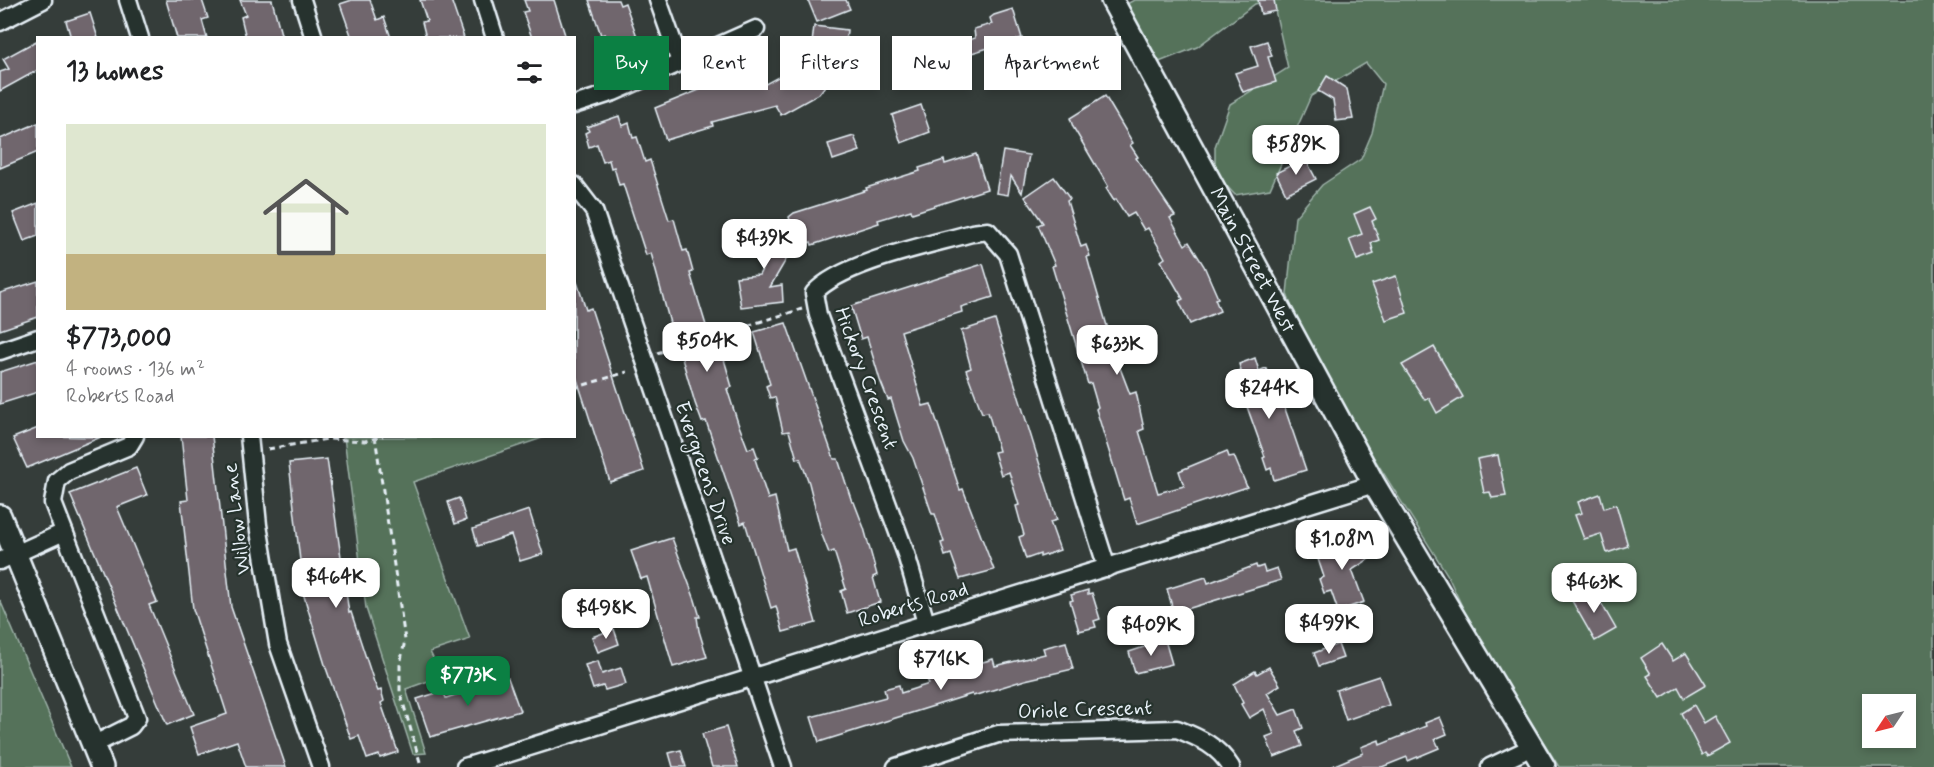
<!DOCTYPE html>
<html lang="en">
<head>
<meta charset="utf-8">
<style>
	body { margin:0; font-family:Mynerve,sans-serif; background:#f2f2f2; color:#202124; height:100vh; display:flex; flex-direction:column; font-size:22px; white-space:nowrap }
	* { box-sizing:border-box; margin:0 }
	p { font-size:20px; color:#757577 }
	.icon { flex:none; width:33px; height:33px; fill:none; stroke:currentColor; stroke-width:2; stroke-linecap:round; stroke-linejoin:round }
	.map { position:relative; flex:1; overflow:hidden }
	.sheet { position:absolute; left:36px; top:36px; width:540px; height:402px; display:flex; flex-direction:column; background:#fff; border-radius:0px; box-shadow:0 3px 9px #0003 }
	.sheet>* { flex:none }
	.banner { position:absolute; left:594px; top:36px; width:570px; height:54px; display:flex; gap:12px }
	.needle { width:39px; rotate:235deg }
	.controls { position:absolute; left:1862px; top:694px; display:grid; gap:12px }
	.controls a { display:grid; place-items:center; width:54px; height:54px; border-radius:0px; background:#fff; box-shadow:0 3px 9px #0003; font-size:30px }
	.price { position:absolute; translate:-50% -51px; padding:0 14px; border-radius:12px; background:#fff; color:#222; font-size:20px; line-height:39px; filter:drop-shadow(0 2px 3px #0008) }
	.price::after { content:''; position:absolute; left:50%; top:36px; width:18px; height:14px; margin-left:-9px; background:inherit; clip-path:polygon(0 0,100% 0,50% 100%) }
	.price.on { background:#0b8043; color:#fff }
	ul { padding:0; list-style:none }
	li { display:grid; align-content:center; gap:12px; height:318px; padding:0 30px }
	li+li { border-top:2px solid #e0e0e0 }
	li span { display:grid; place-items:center; height:186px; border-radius:0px; color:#555 }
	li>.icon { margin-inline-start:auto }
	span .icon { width:108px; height:108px; fill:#fffc; stroke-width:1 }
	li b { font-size:26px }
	h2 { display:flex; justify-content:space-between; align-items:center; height:72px; padding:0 30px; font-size:26px }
	.tag { padding:0 21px; border-radius:0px; background:#fff; box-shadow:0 3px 9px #0003; font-size:21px; line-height:54px }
	.tag.on { background:#0b8043; color:#fff }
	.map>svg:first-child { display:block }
</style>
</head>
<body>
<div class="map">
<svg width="1934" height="767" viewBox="0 0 1934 767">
	<rect width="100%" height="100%" fill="#353d3a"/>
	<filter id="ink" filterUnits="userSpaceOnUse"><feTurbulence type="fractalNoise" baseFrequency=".0167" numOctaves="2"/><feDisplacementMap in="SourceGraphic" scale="12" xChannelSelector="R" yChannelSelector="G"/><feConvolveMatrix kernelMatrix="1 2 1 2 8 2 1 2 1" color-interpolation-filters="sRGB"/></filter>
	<g filter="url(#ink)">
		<!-- green -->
		<g fill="#54725a" stroke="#9eb2a9" stroke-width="1.5" fill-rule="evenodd">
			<path d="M1134,0H1934V767H1559L1473,630L1447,574L1309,355L1287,294L1295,217L1322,185L1361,159L1372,133L1383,84L1366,63L1311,96L1270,189L1235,195L1215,173V147L1230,104L1288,68L1275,10L1267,1L1255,4L1197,47L1154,64L1125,5ZM1872,705H1905V738H1872Z"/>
			<polygon points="344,437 545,437 413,482 470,639 430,652 442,676 406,689 426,753 413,754 366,608"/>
			<polygon points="0,600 71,767 0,767"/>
		</g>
		<!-- building -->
		<g fill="#70666d" stroke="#e8f1f8" stroke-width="1.5">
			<polygon points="166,0 202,0 208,18 202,20 207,38 177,38"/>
			<polygon points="240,0 272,0 282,38 246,38 241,17 246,15"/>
			<polygon points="352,0 370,0 377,20 384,17 391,38 352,38 340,4"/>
			<polygon points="420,0 451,0 464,38 426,38 422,22 427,21"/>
			<polygon points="524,0 554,0 566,38 532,38 523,12 528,11"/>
			<polygon points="589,0 618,0 620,5 625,3 639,42 638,51 614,59 605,34 601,35"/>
			<polygon points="808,0 846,0 850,9 817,22"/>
			<polygon points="1258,0 1274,0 1276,11 1261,14"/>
			<polygon points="1013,9 1022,38 968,54 969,67 952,73 950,67 947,67 943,48 975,38 974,29 992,24 990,18 994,15"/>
			<polygon points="90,13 98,38 71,38 66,21"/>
			<polygon points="814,26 847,30 846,42 857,43 856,57 811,52"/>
			<polygon points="38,40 38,70 0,91 0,72 9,69 3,59"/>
			<polygon points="1267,41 1272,56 1268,57 1276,82 1243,92 1235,73 1258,66 1251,46"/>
			<polygon points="807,52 835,73 819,94 781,115 775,105 712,122 713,126 666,140 655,108 726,79 728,83 745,78 747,83 758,79 760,87 797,67"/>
			<polygon points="1327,76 1347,89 1353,119 1336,121 1333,100 1318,91"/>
			<polygon points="1105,96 1133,143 1130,145 1138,157 1136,158 1175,216 1170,218 1185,245 1189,242 1204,266 1218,298 1215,299 1220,311 1190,324 1179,301 1183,299 1161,261 1165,258 1148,228 1144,230 1134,213 1127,217 1116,199 1114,201 1106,188 1108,186 1073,127 1070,118"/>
			<polygon points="921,105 930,132 901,143 892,115"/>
			<polygon points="619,116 622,126 629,123 633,138 637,137 645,162 650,160 669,220 674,219 683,251 687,250 693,272 690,273 712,345 719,343 726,366 732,387 727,389 738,423 748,449 754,447 758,458 755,459 768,499 775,497 787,550 794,548 816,623 783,632 776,606 771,608 745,522 741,524 706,421 702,422 695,403 681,355 687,353 679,330 676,331 675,326 671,327 651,253 646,255 623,184 619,185 614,167 611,168 609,160 603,162 597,144 589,147 585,133 589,131 587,127"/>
			<polygon points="38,123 38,152 0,168 0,139"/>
			<polygon points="854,136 860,151 833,160 828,144"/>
			<polygon points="1003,151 1029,155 1022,193 1011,176 1008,195 996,193"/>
			<polygon points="976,154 987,189 912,213 911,210 878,220 879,223 812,245 811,242 798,245 789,217 794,213 867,190 866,188 920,171 919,168 944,160 945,164"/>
			<polygon points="1305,158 1316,179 1286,194 1276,173"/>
			<polygon points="1054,177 1070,199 1067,201 1081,247 1086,245 1090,256 1087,257 1090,268 1117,360 1130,394 1136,392 1144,429 1139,431 1158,493 1184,486 1179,471 1227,451 1229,457 1234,456 1247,487 1137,524 1129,498 1124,500 1096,409 1098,407 1091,383 1088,384 1052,266 1055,265 1038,225 1043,223 1025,197"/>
			<polygon points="38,203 38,236 24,241 13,213"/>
			<polygon points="1370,207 1376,219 1372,221 1379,240 1371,243 1374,254 1357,260 1349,239 1362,234 1354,214"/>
			<polygon points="759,225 794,246 770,287 782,285 783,302 741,307 736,277 759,275 767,260 746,247"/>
			<polygon points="983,264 993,297 961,307 962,312 901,331 923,406 931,404 960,490 963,489 994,570 960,579 951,554 945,556 941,543 944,542 935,514 932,514 913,458 904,441 891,399 888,400 880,380 867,337 861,339 851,306"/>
			<polygon points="1396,276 1407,313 1386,320 1372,284"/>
			<polygon points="38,281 38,317 0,330 0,293"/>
			<polygon points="574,282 577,282 586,310 591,308 644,471 610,482 574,370"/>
			<polygon points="995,320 1057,520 1050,522 1060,550 1040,557 1040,554 1026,559 1019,537 1024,535 1016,506 1019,505 1009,472 1001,475 994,452 999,451 988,412 982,413 966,370 971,368 961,331"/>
			<polygon points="786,323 834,459 838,459 852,502 854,502 864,528 877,575 873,577 880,602 847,613 841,591 846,589 834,551 829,553 822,535 809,483 800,458 797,459 789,431 783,432 775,397 770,398 766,386 770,384 754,332"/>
			<polygon points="1434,347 1463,397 1437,413 1429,398 1425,400 1402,365"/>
			<polygon points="1255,358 1259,371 1266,368 1279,401 1282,400 1306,470 1274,480 1271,468 1267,470 1263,458 1265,457 1246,404 1243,405 1231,374 1241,371 1239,364"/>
			<polygon points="38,360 38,392 0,404 0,372"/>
			<polygon points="38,428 38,436 101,437 27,468 13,438"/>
			<polygon points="181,436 212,436 231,607 286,767 246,767 237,741 199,754 190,727 227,714 193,609 181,501 188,500"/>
			<polygon points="1498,455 1506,496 1492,498 1490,492 1484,493 1477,459"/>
			<polygon points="327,459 349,613 351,612 374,682 378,691 381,690 384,701 381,703 398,752 380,758 379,755 367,759 359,736 351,739 326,668 304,596 289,463"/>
			<polygon points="136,468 147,495 117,507 157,602 149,605 194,714 167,725 70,494"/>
			<polygon points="1600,494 1604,508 1616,504 1628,546 1607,553 1601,534 1584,539 1575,515 1582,513 1578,502"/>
			<polygon points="459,498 466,520 455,524 448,502"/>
			<polygon points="529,510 543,554 520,561 511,535 478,546 473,529"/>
			<polygon points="1341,537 1346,553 1365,540 1375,555 1352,570 1364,602 1338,611 1331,591 1324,593 1319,579 1324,577 1314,547"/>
			<polygon points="672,538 695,600 700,617 697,617 699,631 707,657 673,667 647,577 641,579 631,551"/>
			<polygon points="1256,565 1257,568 1263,566 1265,572 1277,568 1281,580 1174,613 1167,589 1206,577 1208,583"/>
			<polygon points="1592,587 1616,629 1595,641 1571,599"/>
			<polygon points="1088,590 1088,594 1092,593 1100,619 1094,621 1096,627 1079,631 1070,601 1073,600 1071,595"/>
			<polygon points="614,629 619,644 598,652 592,637"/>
			<polygon points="1165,640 1172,664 1135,673 1129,652"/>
			<polygon points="1066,642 1073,669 1025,680 973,696 972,694 819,742 811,717 886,697 884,689 899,685 901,693 929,684 925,674 937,670 939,675 993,659 995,666 1045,654 1043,648"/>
			<polygon points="1338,644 1343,658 1319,666 1314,653"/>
			<polygon points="1662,644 1673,661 1686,653 1706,685 1684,698 1678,687 1661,698 1647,676 1651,674 1641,658"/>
			<polygon points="598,661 602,674 621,668 626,684 605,690 603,686 593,689 585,665"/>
			<polygon points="1269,667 1280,685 1267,693 1280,715 1296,709 1303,728 1296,731 1302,746 1274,757 1266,737 1274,734 1264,709 1249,718 1241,704 1243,703 1234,684 1255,671 1257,674"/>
			<polygon points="1379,676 1389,705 1346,720 1336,690"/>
			<polygon points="508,678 520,711 430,737 417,699 443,691 446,698"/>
			<polygon points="1694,705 1704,723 1715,716 1730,743 1707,756 1705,753 1702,755 1681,713"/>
			<polygon points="1440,717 1447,734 1435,739 1439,748 1408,761 1407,757 1382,767 1330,767 1363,753 1361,747 1379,740 1380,745 1426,726 1425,723"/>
			<polygon points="726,727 738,767 712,767 702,734"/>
			<polygon points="681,750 686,767 673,767 669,753"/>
		</g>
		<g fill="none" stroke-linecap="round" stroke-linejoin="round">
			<defs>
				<g id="minor">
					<polyline points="128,0 140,38"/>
					<polyline points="302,0 314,38"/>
					<polyline points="483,0 495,38"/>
					<polyline points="658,0 680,62"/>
					<polyline points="0,22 43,0"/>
					<polyline points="574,105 614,92 756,29"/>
					<polyline points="574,185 594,211 783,767"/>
					<polyline points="0,351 38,338"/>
					<polyline points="249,436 258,525 278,644 321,767"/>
					<polyline points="0,561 64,532"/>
					<path d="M926,623L906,554L818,315L814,293C842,262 930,245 972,233L988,231L1008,254L1107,568"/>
					<polyline points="93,745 131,726 137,718 53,503 57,481 69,471 129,446 135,436"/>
					<polyline points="465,767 1374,484"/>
					<path d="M896,767L998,734L1177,729C1200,738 1218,746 1231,767"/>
					<polyline points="1490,767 1532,747"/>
				</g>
				<g id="major">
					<polyline points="1112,0 1374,484 1544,767"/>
					<polyline points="0,516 102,767"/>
				</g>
			</defs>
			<!-- minor casing -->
			<use href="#minor" stroke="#e8f1f8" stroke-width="21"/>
			<!-- major casing -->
			<use href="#major" stroke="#e8f1f8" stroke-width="26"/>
			<!-- path -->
			<g stroke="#e8f1f8" stroke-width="3" stroke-dasharray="6 4.5" stroke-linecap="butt">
				<polyline points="657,353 802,309"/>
				<polyline points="574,388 627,372"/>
				<polyline points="375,436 405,640 400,665 400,692 420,762"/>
				<polyline points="268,449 328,439 365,441 383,436"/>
			</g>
			<!-- minor -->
			<use href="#minor" stroke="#26332d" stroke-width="16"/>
			<!-- major -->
			<use href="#major" stroke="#26332d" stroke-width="21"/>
		</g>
	</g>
	<g text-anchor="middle" stroke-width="4.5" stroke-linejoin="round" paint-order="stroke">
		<!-- street labels -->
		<g font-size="21" fill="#e8f1f8" stroke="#26332d">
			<text transform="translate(1253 260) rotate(62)" y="7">Main Street West</text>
			<text transform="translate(867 378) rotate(70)" y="7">Hickory Crescent</text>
			<text transform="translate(706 473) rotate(71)" y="7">Evergreens Drive</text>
			<text transform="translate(236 519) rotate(-97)" y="7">Willow Lane</text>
			<text transform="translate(913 604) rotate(-17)" y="7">Roberts Road</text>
			<text transform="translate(1085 709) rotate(-2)" y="7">Oriole Crescent</text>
		</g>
	</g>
</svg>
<div class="controls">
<a><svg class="needle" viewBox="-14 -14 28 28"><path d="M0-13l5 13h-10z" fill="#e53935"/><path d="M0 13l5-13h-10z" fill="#757577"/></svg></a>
</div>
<b class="price" style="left:1296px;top:176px">$589K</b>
<b class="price" style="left:764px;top:270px">$439K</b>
<b class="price" style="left:707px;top:373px">$504K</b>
<b class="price" style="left:1117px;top:376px">$633K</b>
<b class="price" style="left:1269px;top:420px">$244K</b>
<b class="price" style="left:1342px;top:571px">$1.08M</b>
<b class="price" style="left:336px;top:609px">$464K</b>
<b class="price" style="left:1594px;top:614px">$463K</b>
<b class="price" style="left:606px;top:640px">$498K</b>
<b class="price" style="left:1329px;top:655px">$499K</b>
<b class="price" style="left:1151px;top:657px">$409K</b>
<b class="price" style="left:941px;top:691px">$716K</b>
<b class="price on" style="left:468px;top:707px">$773K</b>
<div class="banner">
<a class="tag on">Buy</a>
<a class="tag">Rent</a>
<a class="tag">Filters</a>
<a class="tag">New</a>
<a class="tag">Apartment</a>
</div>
<section class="sheet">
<h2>13 homes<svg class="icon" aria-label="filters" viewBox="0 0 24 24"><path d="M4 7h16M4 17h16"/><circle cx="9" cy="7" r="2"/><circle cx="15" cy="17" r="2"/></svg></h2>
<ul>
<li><span style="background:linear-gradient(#dfe7d0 70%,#c2b280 0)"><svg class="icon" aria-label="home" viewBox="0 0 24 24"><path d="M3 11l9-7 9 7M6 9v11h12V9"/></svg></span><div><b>$773,000</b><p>4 rooms · 136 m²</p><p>Roberts Road</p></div></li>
</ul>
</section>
</div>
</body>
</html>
